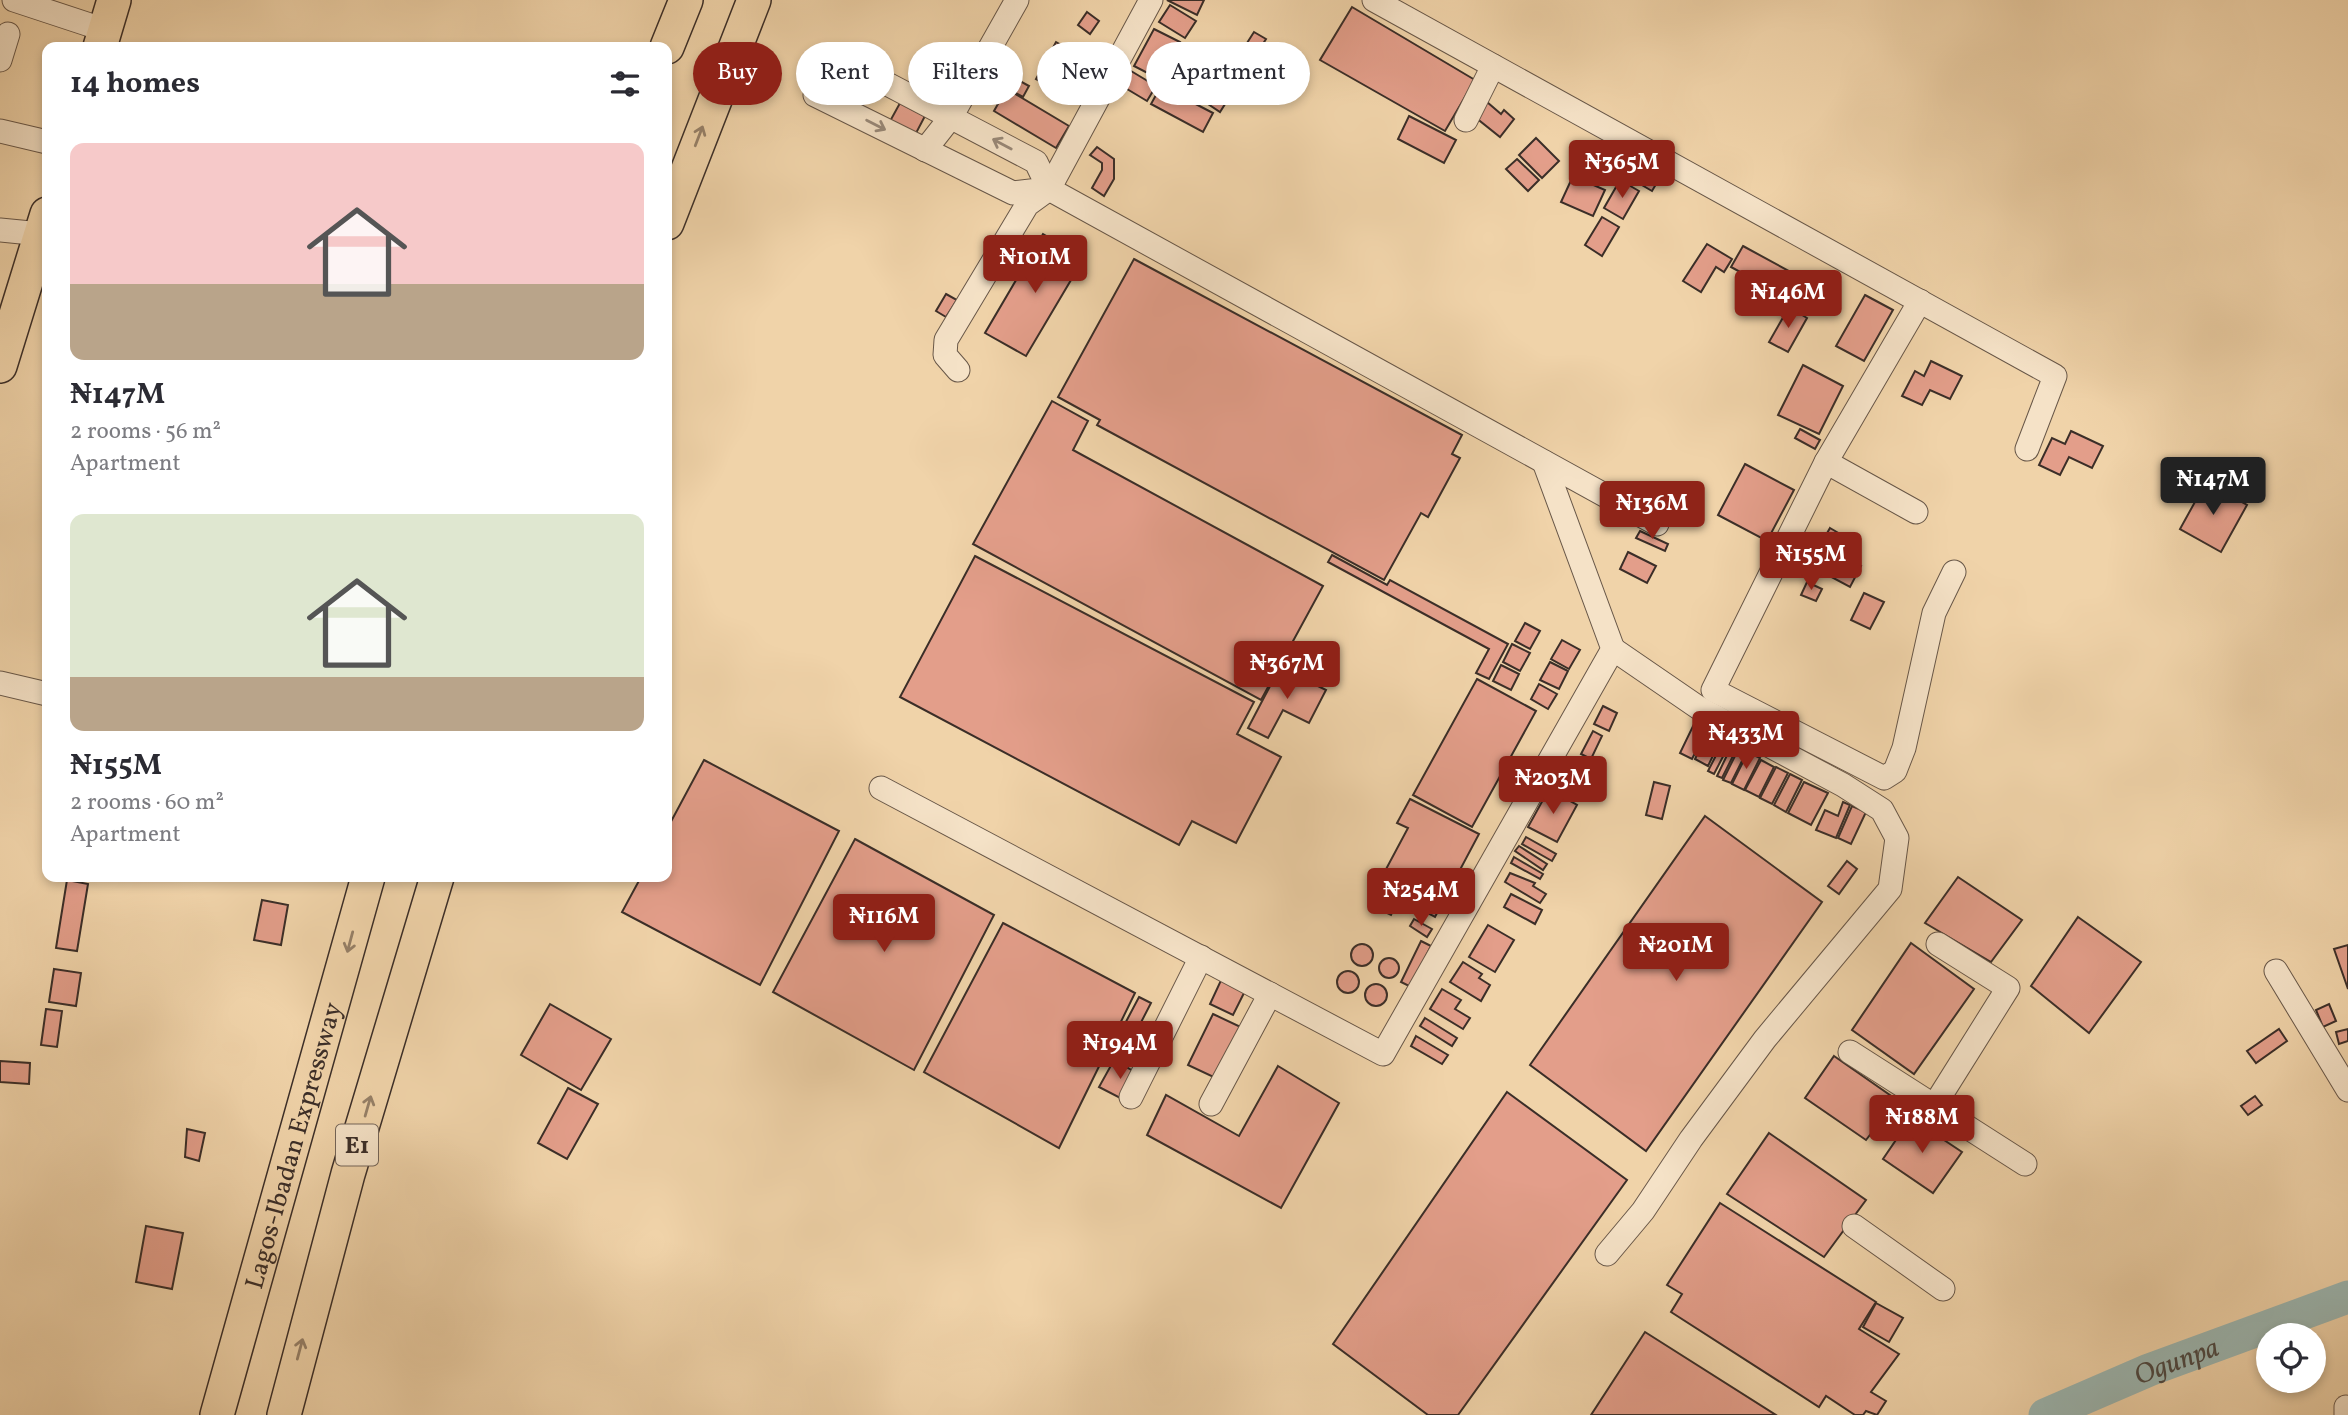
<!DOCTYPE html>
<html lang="en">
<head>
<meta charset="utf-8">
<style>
	body { margin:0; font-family:Vollkorn,serif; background:#f2f2f3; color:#2b2b33; height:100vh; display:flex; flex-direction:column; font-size:26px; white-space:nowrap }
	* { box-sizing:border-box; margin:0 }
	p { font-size:23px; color:#7c7c81 }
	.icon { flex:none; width:38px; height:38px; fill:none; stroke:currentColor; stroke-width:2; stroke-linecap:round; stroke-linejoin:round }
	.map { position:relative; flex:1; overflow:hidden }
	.sheet { position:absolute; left:42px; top:42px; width:630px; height:840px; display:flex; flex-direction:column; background:#fff; border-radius:14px; box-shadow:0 4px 10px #0003 }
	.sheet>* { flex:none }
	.banner { position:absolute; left:693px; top:42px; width:665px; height:63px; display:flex; gap:14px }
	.tools { position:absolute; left:2256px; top:1323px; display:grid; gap:14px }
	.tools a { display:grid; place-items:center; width:70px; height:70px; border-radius:50%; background:#fff; box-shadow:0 4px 10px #0003; font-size:35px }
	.price { position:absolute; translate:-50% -60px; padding:0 16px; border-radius:7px; background:#8f2418; color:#fff; font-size:23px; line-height:46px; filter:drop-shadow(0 2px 4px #0008) }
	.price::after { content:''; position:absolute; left:50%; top:42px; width:21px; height:16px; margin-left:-10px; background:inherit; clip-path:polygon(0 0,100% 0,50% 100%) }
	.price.selected { background:#222; color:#fff }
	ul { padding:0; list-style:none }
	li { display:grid; align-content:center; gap:14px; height:371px; padding:0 28px }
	li span { display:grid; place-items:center; height:217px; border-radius:14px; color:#555 }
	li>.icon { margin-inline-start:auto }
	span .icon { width:126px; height:126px; fill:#fffc; stroke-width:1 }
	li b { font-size:30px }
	h2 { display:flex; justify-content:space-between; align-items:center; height:84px; padding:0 28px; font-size:30px }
	.tag { padding:0 24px; border-radius:32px; background:#fff; box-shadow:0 4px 10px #0003; font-size:24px; line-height:63px }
	.tag.selected { background:#8f2418; color:#fff }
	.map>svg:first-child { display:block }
</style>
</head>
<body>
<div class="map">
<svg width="2348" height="1415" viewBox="0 0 2348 1415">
	<rect width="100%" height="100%" fill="#f0d3a9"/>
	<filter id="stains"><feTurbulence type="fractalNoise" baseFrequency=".00286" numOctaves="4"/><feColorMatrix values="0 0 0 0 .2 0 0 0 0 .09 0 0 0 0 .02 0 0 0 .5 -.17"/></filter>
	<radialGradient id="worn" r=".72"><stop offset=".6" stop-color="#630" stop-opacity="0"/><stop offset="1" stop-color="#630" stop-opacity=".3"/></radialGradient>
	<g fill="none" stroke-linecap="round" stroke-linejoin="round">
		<!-- river -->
		<path stroke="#9cb6b0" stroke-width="33" id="s1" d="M2045,1415L2149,1370L2348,1297"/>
	</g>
	<!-- building -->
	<g fill="#e39e8a" stroke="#3b2e28" stroke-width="2">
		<polygon points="1167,0 1204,0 1197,15"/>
		<polygon points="1170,5 1196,21 1185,38 1159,22"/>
		<polygon points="1352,7 1475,80 1445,131 1320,60"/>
		<polygon points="1087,12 1099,21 1090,34 1078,25"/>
		<polygon points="1154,29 1180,42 1161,80 1134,66"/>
		<polygon points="1254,32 1266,39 1220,112 1208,104"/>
		<polygon points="1056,42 1072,51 1051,87 1036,79"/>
		<polygon points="1131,71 1156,86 1147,101 1122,86"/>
		<polygon points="1009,75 1029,86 1023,97 1003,86"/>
		<polygon points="1161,86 1213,113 1203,132 1151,104"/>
		<polygon points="994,88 1004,94 1007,89 1069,126 1056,148 994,111 998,104 987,98"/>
		<polygon points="1487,102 1501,114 1504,110 1514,119 1500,137 1475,117"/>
		<polygon points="900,103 925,116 914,137 889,123"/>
		<polygon points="1409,116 1456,140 1444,163 1398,139"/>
		<polygon points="1536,138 1559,161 1542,178 1519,155"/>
		<polygon points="1097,147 1114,159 1114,179 1104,196 1092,188 1102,170 1102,163 1090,155"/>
		<polygon points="1517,159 1539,180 1528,191 1506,169"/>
		<polygon points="1631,162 1659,179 1652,191 1623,174"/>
		<polygon points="1573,176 1605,190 1593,216 1561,202"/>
		<polygon points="1620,180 1639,191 1623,219 1604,208"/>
		<polygon points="1602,217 1619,227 1602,256 1585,245"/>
		<polygon points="1043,234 1084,258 1026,356 985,333"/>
		<polygon points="1707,244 1732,259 1724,272 1716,267 1701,292 1683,281"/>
		<polygon points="1743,246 1820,288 1808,309 1731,267"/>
		<polygon points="1134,259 1462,435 1452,454 1460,458 1428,517 1421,513 1384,580 1097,425 1100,420 1058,397"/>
		<polygon points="946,294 957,300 946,317 936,311"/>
		<polygon points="1865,295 1893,310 1864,361 1836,346"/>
		<polygon points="1789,307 1807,318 1788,352 1769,342"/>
		<polygon points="1931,361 1962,376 1950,399 1930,390 1922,405 1902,396 1915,371 1924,376"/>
		<polygon points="1803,365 1843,386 1819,434 1778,415"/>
		<polygon points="1052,401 1088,421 1073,450 1323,586 1261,700 973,544"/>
		<polygon points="1800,429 1820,440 1815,449 1795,438"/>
		<polygon points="2071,431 2103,446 2092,468 2069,457 2060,475 2039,465 2052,438 2065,444"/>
		<polygon points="1745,464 1794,490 1767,541 1718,515"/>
		<polygon points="2206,482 2247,505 2221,552 2180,529"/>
		<polygon points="1830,528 1852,541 1843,556 1861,566 1850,587 1809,565"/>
		<polygon points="1640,531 1668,544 1665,551 1636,538"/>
		<polygon points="1628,552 1656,566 1647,583 1620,569"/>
		<polygon points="1332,555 1387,585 1390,580 1508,644 1489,679 1476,673 1489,649 1328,562"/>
		<polygon points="975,556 1254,702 1237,734 1281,757 1236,843 1192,821 1179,845 900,697"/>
		<polygon points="1807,582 1822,589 1816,601 1801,595"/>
		<polygon points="1864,593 1884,602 1870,629 1851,620"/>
		<polygon points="1525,623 1540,631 1530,649 1515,641"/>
		<polygon points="1562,640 1580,650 1569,669 1551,659"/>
		<polygon points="1512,644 1530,653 1520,671 1503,662"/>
		<polygon points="1550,662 1568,671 1559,689 1540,680"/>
		<polygon points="1501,665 1519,674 1511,690 1493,681"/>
		<polygon points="1280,667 1326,690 1309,723 1283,710 1268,738 1248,728"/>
		<polygon points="1477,679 1536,711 1472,827 1413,795"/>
		<polygon points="1539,684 1557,694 1548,709 1531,699"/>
		<polygon points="1603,706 1617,713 1609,731 1594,724"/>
		<polygon points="1695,722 1708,728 1692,759 1680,753"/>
		<polygon points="1710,728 1723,735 1708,766 1695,759"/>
		<polygon points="1593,731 1602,736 1591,759 1581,754"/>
		<polygon points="1725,738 1731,741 1714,774 1708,771"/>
		<polygon points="1733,743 1738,746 1722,778 1717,776"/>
		<polygon points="1739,748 1747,751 1731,783 1723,780"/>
		<polygon points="1748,752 1760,758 1744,790 1732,784"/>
		<polygon points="1562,755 1595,774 1580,800 1547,782"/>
		<polygon points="704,760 839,831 760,985 622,912 641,877 667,877 667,829"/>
		<polygon points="1761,760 1774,767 1759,797 1745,790"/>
		<polygon points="1776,767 1788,773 1772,804 1760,798"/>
		<polygon points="1790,774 1802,780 1786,812 1774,805"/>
		<polygon points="1654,782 1670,786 1662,819 1646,815"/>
		<polygon points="1804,782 1828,793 1811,825 1788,813"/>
		<polygon points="1549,789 1577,805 1557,842 1528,827"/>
		<polygon points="1410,799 1479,834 1435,917 1377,886 1408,828 1397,823"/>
		<polygon points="1843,802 1850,805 1836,838 1816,830 1825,810 1838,816"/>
		<polygon points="1852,806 1866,812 1851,844 1838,838"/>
		<polygon points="1705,816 1822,902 1646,1151 1530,1065"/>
		<polygon points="1526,837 1556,854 1552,861 1522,844"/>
		<polygon points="855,839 994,915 914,1070 773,992"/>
		<polygon points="1519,846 1547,864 1543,870 1515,851"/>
		<polygon points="1514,857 1543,874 1540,879 1511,863"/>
		<polygon points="1847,861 1857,869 1839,894 1828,886"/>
		<polygon points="1510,873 1535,883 1533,886 1546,894 1540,903 1505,882"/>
		<polygon points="1958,877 2022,920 1991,962 1925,923"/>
		<polygon points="67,880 88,884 77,951 56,948"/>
		<polygon points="1511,894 1542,910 1535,924 1504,907"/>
		<polygon points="1379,896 1396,904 1391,915 1375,907"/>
		<polygon points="262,900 288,905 281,945 254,940"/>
		<polygon points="2078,917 2141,962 2089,1033 2031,986"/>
		<polygon points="1414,919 1432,929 1427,937 1410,926"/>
		<polygon points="1003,923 1135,993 1059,1148 924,1072"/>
		<polygon points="1488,925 1514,940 1495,972 1469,957"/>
		<polygon points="1421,941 1431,946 1411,987 1401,982"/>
		<polygon points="1911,943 1974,989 1914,1074 1852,1030"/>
		<circle cx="1362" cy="955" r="11"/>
		<polygon points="2348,945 2348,989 2334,949"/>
		<circle cx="1389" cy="968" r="10"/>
		<polygon points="1463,962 1482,974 1479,978 1490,985 1481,1001 1450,982"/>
		<polygon points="54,969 81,973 76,1006 49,1002"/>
		<circle cx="1348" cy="982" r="11"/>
		<polygon points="1223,976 1247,987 1233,1015 1210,1004"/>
		<circle cx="1376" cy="995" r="11"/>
		<polygon points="1442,989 1461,1000 1455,1009 1470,1018 1463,1029 1430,1009"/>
		<polygon points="1139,997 1151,1003 1121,1061 1109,1054"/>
		<polygon points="550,1004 611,1039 581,1090 521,1055"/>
		<polygon points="2329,1004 2336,1021 2323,1027 2316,1010"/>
		<polygon points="46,1009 62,1011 57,1047 41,1045"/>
		<polygon points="1213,1014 1247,1030 1222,1081 1188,1065"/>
		<polygon points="1425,1018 1457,1038 1452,1046 1420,1026"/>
		<polygon points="1142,1026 1150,1030 1133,1063 1125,1059"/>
		<polygon points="2279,1029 2287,1041 2256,1063 2247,1051"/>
		<polygon points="2348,1029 2348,1041 2339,1044 2336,1032"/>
		<polygon points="1416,1036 1448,1055 1442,1064 1411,1046"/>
		<polygon points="1834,1056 1897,1100 1866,1140 1805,1098"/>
		<polygon points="1114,1060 1140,1075 1126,1101 1099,1087"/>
		<polygon points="0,1061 30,1063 29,1084 0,1082"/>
		<polygon points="1278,1066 1339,1103 1281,1208 1147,1135 1166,1095 1239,1136"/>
		<polygon points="568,1088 598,1104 567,1159 538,1143"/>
		<polygon points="1507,1092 1627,1180 1458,1415 1428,1415 1333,1344"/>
		<polygon points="2255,1096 2262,1105 2248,1115 2241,1106"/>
		<polygon points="1911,1118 1962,1152 1933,1193 1883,1159"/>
		<polygon points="187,1129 205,1133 199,1161 185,1157"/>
		<polygon points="1769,1133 1866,1200 1824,1257 1727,1194"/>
		<polygon points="1720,1203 1876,1302 1859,1329 1899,1354 1871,1392 1886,1401 1877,1415 1866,1411 1863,1415 1855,1415 1826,1396 1819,1407 1671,1312 1682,1294 1667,1285"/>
		<polygon points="146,1226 183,1233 172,1289 136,1282"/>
		<polygon points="1876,1303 1903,1318 1889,1342 1863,1327"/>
		<polygon points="1645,1332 1776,1415 1591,1415"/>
	</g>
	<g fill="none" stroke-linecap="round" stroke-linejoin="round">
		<defs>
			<g id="minor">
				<polyline points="14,0 105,30"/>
				<polyline points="1374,0 2055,376 2027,449"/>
				<polyline points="834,56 1036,162 1049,189 1657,524"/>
				<polyline points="0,60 8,34"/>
				<polyline points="815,95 1013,193 1048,189"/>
				<polyline points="1466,120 1493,66"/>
				<polyline points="0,131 47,142"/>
				<polyline points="925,150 951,117 1017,0"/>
				<polyline points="0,230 41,234"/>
				<polyline points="1920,301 1826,462 1713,690 1884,778 1895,771 1904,748 1934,613 1954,572"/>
				<polyline points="958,370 945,355 946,340 1027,205 1049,189 1151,0"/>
				<polyline points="1826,462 1916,512"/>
				<polyline points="0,683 47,694"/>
				<polyline points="881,788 1383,1054 1613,649 1544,462"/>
				<polyline points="2276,971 2348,1090"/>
				<polyline points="1850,1052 2025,1164"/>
				<polyline points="1131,1097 1201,957"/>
				<polyline points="1211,1104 1270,994"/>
				<polyline points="1934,1106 2008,988 1938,944"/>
				<polyline points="1854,1226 1943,1289"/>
				<polyline points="1607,1254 1643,1211 1691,1139 1765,1039 1890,889 1897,838 1882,810 1843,785 1699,708 1613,649"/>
				<polyline points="2346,1407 2346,1415"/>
			</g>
			<g id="highway">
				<polyline points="100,47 114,0"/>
				<polyline points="667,47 686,0"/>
				<polyline points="667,223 754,0"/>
				<polyline points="0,366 47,214"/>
				<path id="s2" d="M217,1415L368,877"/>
				<polyline points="284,1415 348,1174 437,877"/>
			</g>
		</defs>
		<!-- minor casing -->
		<use href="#minor" stroke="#685748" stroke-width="25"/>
		<!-- highway casing -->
		<use href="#highway" stroke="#3b2e28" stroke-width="36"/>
		<!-- minor -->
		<use href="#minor" stroke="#f5e2c7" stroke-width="23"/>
		<!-- highway -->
		<use href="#highway" stroke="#f0d3a9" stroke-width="33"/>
	</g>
	<!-- one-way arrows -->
	<defs><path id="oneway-shaft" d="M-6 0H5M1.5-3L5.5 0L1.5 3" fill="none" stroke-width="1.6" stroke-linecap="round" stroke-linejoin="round" transform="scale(1.75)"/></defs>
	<g stroke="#988878">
		<use href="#oneway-shaft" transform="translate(876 125) rotate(27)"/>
		<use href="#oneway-shaft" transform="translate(1002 144) rotate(-152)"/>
	</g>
	<g stroke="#968068">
		<use href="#oneway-shaft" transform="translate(699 136) rotate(-69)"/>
		<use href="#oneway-shaft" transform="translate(350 942) rotate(105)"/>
		<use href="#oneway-shaft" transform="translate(368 1106) rotate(-74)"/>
		<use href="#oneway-shaft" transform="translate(300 1349) rotate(-75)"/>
	</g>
	<g text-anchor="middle" stroke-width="5" stroke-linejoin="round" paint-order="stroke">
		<!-- shield labels -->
		<rect fill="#f5e2c7" stroke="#736458" stroke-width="2" x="336" y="1124.5" width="42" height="41" rx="5"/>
		<g font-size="24" font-weight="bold" fill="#3b2e28">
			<text x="357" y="1153">E1</text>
		</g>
		<!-- street labels -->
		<g font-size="26" fill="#3b2e28" stroke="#f5e2c7">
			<text dy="9" stroke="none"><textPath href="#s2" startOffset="280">Lagos-Ibadan Expressway</textPath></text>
		</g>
		<!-- water labels -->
		<g font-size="28" font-style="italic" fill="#4e4943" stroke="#f5e2c7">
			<text dy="10" stroke="none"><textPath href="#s1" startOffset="142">Ogunpa</textPath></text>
		</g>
	</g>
	<rect width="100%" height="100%" filter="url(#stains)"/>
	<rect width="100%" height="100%" fill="url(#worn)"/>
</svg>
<div class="tools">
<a><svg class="icon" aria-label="locate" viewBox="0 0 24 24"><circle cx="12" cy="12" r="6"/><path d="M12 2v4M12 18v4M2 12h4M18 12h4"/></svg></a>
</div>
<b class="price" style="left:1622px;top:200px">₦365M</b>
<b class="price" style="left:1035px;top:295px">₦101M</b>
<b class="price" style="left:1788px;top:330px">₦146M</b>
<b class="price selected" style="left:2213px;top:517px">₦147M</b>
<b class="price" style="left:1652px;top:541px">₦136M</b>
<b class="price" style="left:1811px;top:592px">₦155M</b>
<b class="price" style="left:1287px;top:701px">₦367M</b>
<b class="price" style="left:1746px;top:771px">₦433M</b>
<b class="price" style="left:1553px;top:816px">₦203M</b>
<b class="price" style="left:1421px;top:928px">₦254M</b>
<b class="price" style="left:884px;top:954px">₦116M</b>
<b class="price" style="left:1676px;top:983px">₦201M</b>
<b class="price" style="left:1120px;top:1081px">₦194M</b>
<b class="price" style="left:1922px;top:1155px">₦188M</b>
<div class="banner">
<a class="tag selected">Buy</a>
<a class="tag">Rent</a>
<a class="tag">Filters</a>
<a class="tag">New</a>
<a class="tag">Apartment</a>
</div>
<section class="sheet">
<h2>14 homes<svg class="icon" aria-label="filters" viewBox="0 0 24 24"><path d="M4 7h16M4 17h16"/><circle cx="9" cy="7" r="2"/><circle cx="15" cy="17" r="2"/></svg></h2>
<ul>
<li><span style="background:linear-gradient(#f6c9c9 65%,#b9a48a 0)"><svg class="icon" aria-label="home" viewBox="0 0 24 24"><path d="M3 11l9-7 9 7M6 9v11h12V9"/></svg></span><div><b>₦147M</b><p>2 rooms · 56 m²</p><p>Apartment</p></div></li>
<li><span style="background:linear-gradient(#dfe7d0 75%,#b9a48a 0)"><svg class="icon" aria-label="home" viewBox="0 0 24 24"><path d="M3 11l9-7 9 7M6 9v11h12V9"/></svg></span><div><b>₦155M</b><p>2 rooms · 60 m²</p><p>Apartment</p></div></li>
</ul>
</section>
</div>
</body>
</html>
